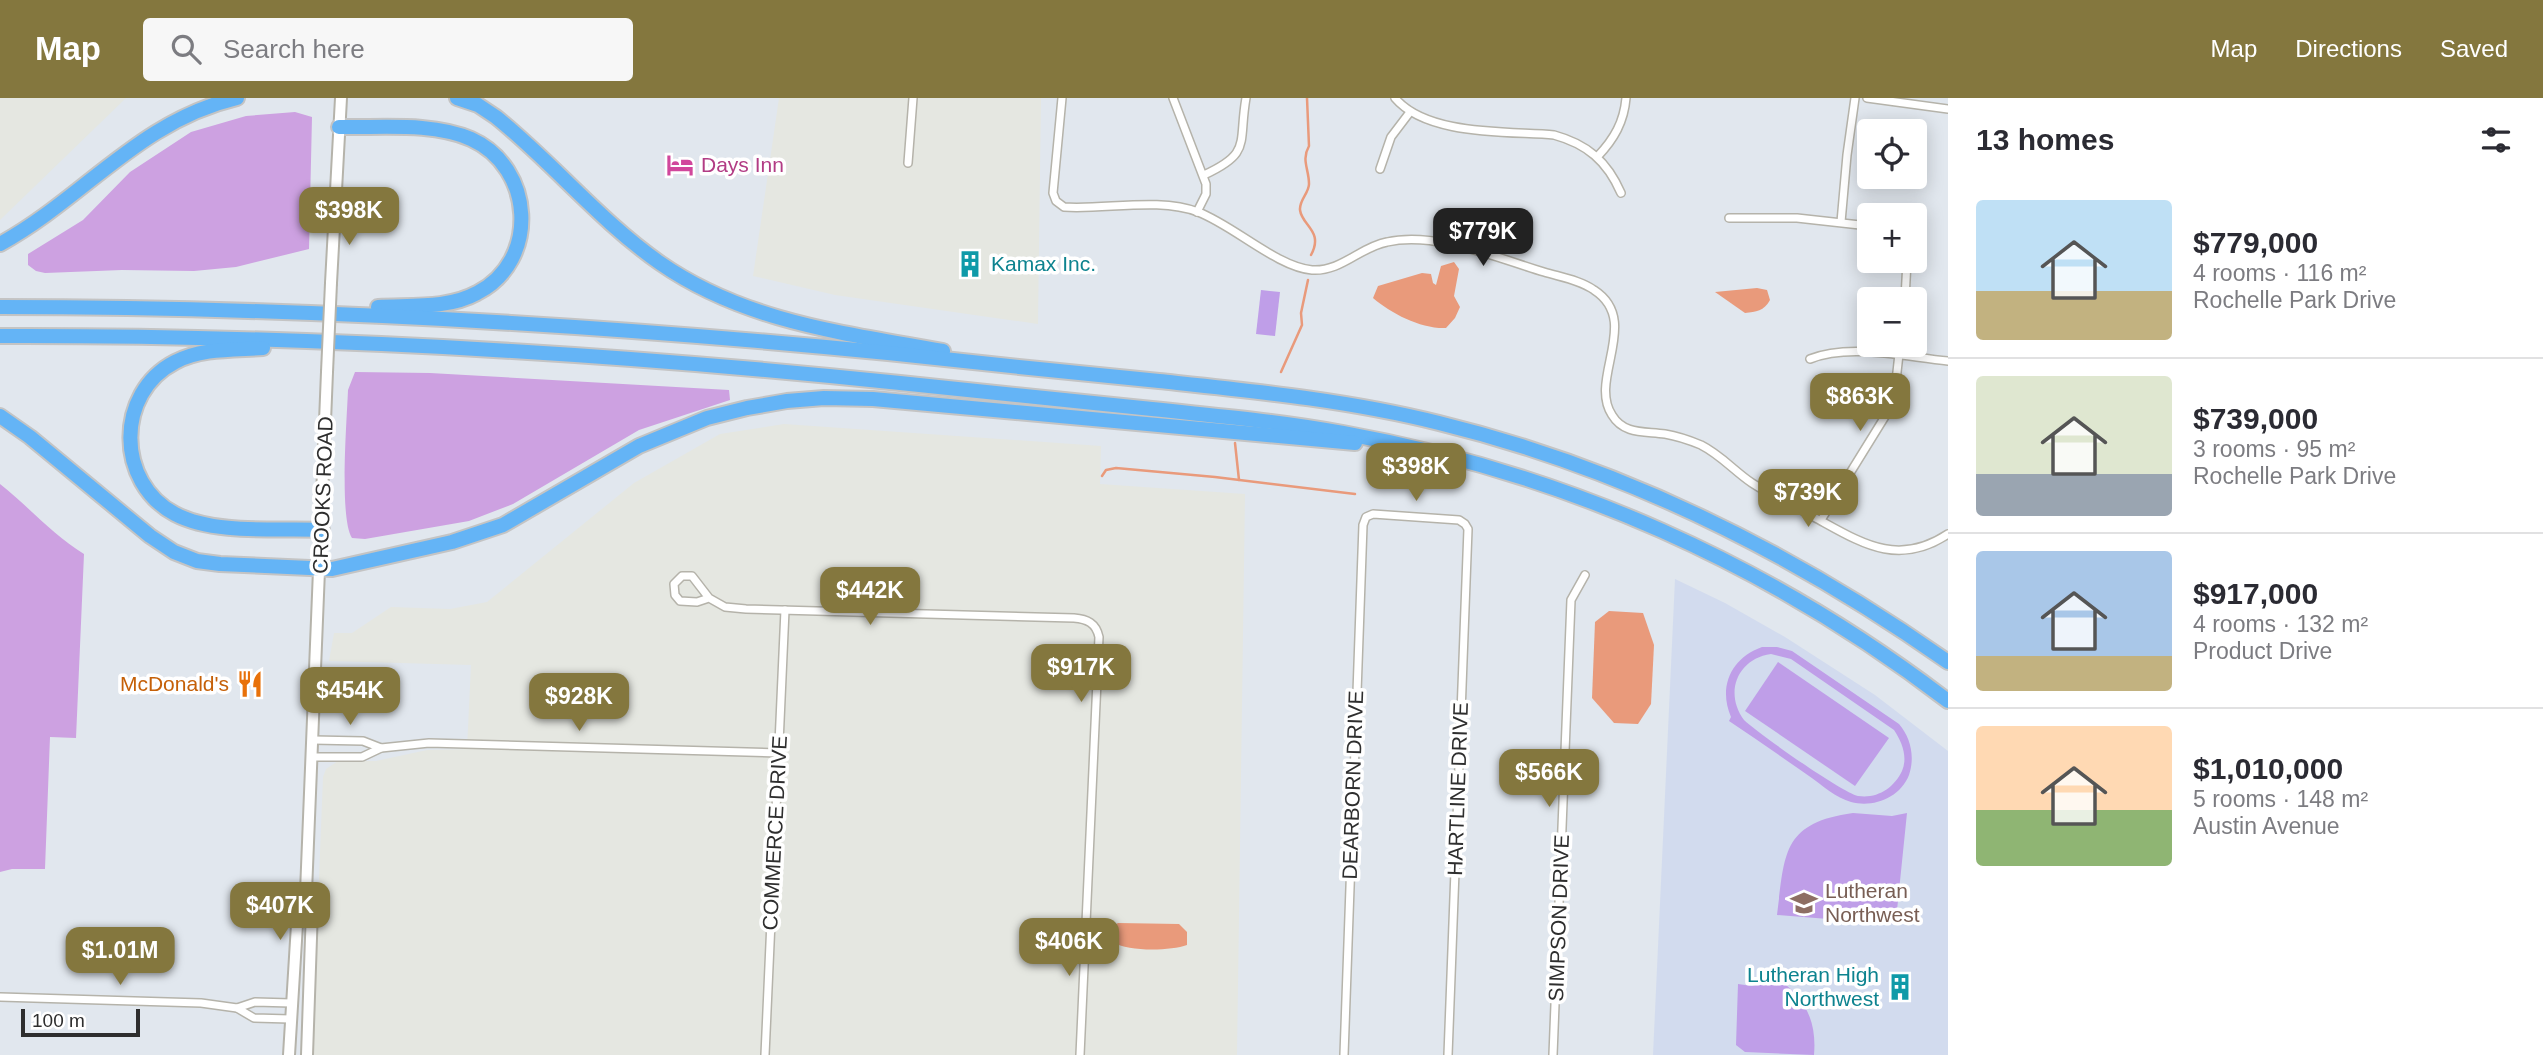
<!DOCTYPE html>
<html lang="en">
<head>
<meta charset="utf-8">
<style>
	body { margin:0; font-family:Arial,sans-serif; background:#f7f7f7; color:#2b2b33; height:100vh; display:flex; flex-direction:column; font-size:26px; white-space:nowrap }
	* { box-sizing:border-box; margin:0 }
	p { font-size:23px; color:#7c7c81 }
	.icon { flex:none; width:38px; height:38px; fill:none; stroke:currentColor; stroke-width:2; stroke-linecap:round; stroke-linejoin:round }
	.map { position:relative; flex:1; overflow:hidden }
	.sheet { display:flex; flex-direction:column; background:#fff; width:595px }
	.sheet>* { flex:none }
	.fabs { position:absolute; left:1857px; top:21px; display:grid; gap:14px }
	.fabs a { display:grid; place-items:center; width:70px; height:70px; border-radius:7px; background:#fff; box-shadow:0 4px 18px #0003; font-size:35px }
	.scale { position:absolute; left:21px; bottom:18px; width:119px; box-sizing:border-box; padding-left:7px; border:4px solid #2e2e2e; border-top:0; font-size:19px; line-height:24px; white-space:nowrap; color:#2e2e2e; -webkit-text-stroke:5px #fff; paint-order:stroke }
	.price { position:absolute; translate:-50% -60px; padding:0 16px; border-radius:14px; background:#84773e; color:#fff; font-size:23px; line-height:46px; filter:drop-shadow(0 2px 4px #0008) }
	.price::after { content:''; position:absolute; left:50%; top:42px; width:21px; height:16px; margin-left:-10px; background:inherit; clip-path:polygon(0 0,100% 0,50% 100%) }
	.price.selected { background:#222; color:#fff }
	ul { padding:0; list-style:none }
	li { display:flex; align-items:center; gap:21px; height:175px; padding:0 28px }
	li+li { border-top:2px solid #e1e1e2 }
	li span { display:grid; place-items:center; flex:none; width:196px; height:140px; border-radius:7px; color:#555 }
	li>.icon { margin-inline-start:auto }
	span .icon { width:84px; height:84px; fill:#fffc; stroke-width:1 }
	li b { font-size:30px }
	h2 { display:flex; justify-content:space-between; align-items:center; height:84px; padding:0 28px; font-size:30px }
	header { display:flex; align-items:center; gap:42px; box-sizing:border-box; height:98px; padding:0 35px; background:#84773e; color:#fff }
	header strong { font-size:33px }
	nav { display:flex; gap:38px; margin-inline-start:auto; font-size:24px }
	.search { width:490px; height:63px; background:#f7f7f7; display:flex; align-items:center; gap:18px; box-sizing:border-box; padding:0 24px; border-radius:7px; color:#7c7c81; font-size:26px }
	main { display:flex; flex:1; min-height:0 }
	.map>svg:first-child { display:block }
</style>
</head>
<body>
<header>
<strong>Map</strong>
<div class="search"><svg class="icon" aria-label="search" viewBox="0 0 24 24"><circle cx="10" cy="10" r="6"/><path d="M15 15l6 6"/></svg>Search here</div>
<nav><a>Map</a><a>Directions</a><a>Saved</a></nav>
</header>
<main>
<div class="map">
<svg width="1948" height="957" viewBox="0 0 1948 957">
	<rect width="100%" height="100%" fill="#e1e7ee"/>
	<!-- industrial -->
	<g fill="#e5e7e1">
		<polygon points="0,0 126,0 0,122"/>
		<polygon points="779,0 1041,0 1038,226 835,197 753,178"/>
		<polygon points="784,326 1101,348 1100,386 1245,396 1237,957 312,957 323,679 326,671 338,663 376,663 427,652 467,651 471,567 329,563 334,535 352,535 391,509 450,511 487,504 634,385 720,336"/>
	</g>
	<!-- education -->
	<polygon fill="#d2dbee" points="1675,481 1725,505 1785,539 1875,597 1948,653 1948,957 1653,957"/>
	<!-- green -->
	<g fill="#cda1e1">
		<polygon points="295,14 312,19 309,151 236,169 194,173 122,172 45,175 36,173 28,167 28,156 83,122 130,74 191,34 246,18"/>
		<path d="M355,274L430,275L729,292L730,302L639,332L513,406L469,423L365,441L352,440C339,420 347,321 348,292Z"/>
		<path d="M0,386C29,409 53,437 84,456L76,640L50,639L45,771H12L0,774Z"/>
	</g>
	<!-- pitch -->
	<g fill="#bf9ee8" fill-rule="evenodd">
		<polygon points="1261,192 1280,194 1275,238 1256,236"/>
		<path d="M1762,549H1777L1792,553L1899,626C1911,640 1915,659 1909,677C1900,700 1873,710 1851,704C1836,700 1822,687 1809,678C1783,660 1756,641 1729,623L1731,619C1718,589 1731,560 1762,549ZM1771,556L1791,561L1894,632C1902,644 1908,659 1902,673C1894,690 1877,701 1858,698C1841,694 1759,636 1744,622C1724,595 1737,561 1771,556Z"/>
		<polygon points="1778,564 1889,640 1855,688 1745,613"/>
		<path d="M1853,715L1892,718L1907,715L1896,822L1891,826L1777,817C1785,755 1782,725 1853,715Z"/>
		<path d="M1777,880C1805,899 1817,923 1814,957L1745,954L1736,947L1738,886L1752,888Z"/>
	</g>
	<!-- water -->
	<g fill="#e99a7b">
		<path d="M1454,164L1459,171L1454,198L1460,209L1455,220L1446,230C1421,231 1392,216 1373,200L1378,188L1422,175L1431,176L1433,185L1436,187L1441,168Z"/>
		<path d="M1757,190L1767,192L1770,202C1764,213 1756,214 1745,215L1715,194Z"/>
		<polygon points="1609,513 1643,515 1654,547 1651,606 1638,626 1614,625 1592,600 1595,524"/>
		<path d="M1118,825L1179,826L1187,834V847C1170,853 1128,854 1113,844V828Z"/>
	</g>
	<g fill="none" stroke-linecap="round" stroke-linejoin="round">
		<!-- stream -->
		<g stroke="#e99a7b" stroke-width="2.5">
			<path d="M1307,0L1309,48C1301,62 1309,71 1309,86C1309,95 1299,102 1300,112C1302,128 1324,133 1311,157"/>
			<polyline points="1281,274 1302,227 1301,215 1308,182"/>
			<polyline points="1235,345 1239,382"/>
			<polyline points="1102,378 1106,372 1116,370 1215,379 1355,396"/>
		</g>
		<defs>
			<g id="street">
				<path d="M1062,0L1053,95L1056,103L1064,109C1105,112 1159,99 1198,114C1233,127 1277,169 1312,172C1341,174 1360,149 1387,144C1435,133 1497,160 1544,174C1560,179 1580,182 1594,192C1642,223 1588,281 1612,317C1624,337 1645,333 1665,336C1677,338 1689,342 1701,347C1721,357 1734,373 1752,385C1772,398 1794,408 1814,419C1860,444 1897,470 1948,436"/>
				<polyline points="1173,0 1206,86 1206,96 1197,114"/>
				<path d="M1395,0C1427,38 1508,33 1554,37C1587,46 1607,63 1621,95"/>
				<polyline points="1867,0 1948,11"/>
				<path d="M1598,58C1614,41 1624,24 1626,0"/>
				<polyline points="908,65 913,0"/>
				<polyline points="1380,71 1391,39 1410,14"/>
				<path d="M1204,77C1252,55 1238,46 1246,0"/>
				<polyline points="1729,120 1797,120 1869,128"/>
				<polyline points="1841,124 1847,57 1855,0"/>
				<polyline points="1905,201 1907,163"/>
				<path d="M1810,261C1850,245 1905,259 1948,263"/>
				<polyline points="1821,422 1889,312 1896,283 1900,247"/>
				<path d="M709,500L697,504L680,503L675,497L674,486L682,478H692L709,500L725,509L746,511L1074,520C1087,521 1096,525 1099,539L1080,957"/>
				<polyline points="313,642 363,643 381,650"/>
				<polyline points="312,659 362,659 381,650 429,645 778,655"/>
				<polyline points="0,899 201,905 237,910 254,920 290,921"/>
				<polyline points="237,910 255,904 291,905"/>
				<polyline points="765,957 785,512"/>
				<polyline points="1344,957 1363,427 1366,419 1373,416 1459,422 1465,426 1468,431 1448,957"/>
				<polyline points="1553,957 1571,502 1585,477"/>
			</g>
			<g id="secondary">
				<polyline points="331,185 341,0"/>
				<polyline points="306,794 312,811 307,957"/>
				<polyline points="289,957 298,810 306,794 327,274"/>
			</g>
			<g id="highway">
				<path d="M457,0L478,7L496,19C553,65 600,123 660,165C745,224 844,235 943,253"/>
				<path d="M339,29C381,30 432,24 471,41C534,69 540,163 477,195C448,211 410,207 378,209"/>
				<path d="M0,146C84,100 139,23 237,0"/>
				<path d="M0,209C297,209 593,226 888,255C978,265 1069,274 1159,283C1253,293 1347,302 1439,325C1624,370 1793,455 1948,564"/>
				<path d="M0,238C301,237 601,254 900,285C984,294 1068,303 1152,311C1216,318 1280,323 1343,335C1565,375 1769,466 1948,603"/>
				<path d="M263,250C234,252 201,250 175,264C115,295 116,385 175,416C215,437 278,430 322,432"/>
				<polyline points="0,318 30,339 150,438 174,454 197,463 220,466 332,471 452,444 503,427 639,348 707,320 747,310 787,303 824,300 873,301 1355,345"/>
			</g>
		</defs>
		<!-- street casing -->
		<use href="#street" stroke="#b5b3aa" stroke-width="10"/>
		<!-- secondary casing -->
		<use href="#secondary" stroke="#b5b3aa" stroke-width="14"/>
		<!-- highway casing -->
		<use href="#highway" stroke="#c4c4c4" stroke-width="18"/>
		<!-- street -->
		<use href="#street" stroke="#fff" stroke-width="7"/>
		<!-- secondary -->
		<use href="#secondary" stroke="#fff" stroke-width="10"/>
		<!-- highway -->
		<use href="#highway" stroke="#64b4f6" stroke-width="14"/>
		<defs>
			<polyline id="secondary-bridge" points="327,274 331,185"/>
		</defs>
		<!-- secondary-bridge casing -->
		<use href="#secondary-bridge" stroke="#b5b3aa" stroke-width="14" stroke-linecap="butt"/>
		<!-- secondary-bridge -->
		<use href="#secondary-bridge" stroke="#fff" stroke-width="10"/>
	</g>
	<!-- icons -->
	<defs>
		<symbol id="hotel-bare" viewBox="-9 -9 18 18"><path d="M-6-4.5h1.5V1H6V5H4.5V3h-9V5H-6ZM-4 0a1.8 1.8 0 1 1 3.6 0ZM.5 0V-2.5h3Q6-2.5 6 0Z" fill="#d1479c" stroke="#fff" stroke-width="2.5" paint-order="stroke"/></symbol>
		<symbol id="building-bare" viewBox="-9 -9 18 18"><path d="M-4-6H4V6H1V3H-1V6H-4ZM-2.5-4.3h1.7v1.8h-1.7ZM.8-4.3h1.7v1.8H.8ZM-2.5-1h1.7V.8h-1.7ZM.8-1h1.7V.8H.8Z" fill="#0f9aa8" stroke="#fff" stroke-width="2.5" paint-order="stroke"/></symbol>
		<symbol id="restaurant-bare" viewBox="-9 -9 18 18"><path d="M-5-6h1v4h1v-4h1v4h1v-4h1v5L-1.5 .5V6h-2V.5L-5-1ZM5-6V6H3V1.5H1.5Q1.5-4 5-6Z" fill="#e8710a" stroke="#fff" stroke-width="2.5" paint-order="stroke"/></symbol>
		<symbol id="school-bare" viewBox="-9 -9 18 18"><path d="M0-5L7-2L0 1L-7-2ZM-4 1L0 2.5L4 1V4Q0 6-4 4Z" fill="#8d6e63" stroke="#fff" stroke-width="2.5" paint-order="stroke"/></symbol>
	</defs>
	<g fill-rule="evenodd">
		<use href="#hotel-bare" x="661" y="48" width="38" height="38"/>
		<use href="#building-bare" x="951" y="147" width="38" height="38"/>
		<use href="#restaurant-bare" x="231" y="567" width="38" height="38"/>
		<use href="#school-bare" x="1785" y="786" width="38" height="38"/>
		<use href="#building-bare" x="1881" y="870" width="38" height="38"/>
	</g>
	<g text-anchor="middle" stroke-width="7" stroke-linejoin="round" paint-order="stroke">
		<!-- hotel labels -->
		<g font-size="21" fill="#b23c85" stroke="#fff" text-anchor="start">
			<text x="701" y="74">Days Inn</text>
		</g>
		<!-- culture labels -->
		<g font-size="21" fill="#0d838f" stroke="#fff" text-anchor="start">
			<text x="991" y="173">Kamax Inc.</text>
			<text x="1879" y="884" text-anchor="end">Lutheran High<tspan x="1879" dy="24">Northwest</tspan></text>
		</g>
		<!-- street labels -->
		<g font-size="21" fill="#2e2e2e" stroke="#fff">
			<text transform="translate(323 397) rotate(-88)" y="7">CROOKS ROAD</text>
			<text transform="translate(1353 687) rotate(-88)" y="7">DEARBORN DRIVE</text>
			<text transform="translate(1458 691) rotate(-88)" y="7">HARTLINE DRIVE</text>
			<text transform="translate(775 735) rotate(-87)" y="7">COMMERCE DRIVE</text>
			<text transform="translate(1559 820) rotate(-88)" y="7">SIMPSON DRIVE</text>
		</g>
		<!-- food labels -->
		<g font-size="21" fill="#c56008" stroke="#fff" text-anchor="end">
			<text x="229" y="593">McDonald's</text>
		</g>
		<!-- education labels -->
		<g font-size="21" fill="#785e54" stroke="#fff" text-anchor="start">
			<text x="1825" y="800">Lutheran<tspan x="1825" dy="24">Northwest</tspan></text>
		</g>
	</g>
</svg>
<div class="fabs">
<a><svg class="icon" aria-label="locate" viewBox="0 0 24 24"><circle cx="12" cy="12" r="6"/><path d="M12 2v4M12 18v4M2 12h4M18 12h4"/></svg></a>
<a>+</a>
<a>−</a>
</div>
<div class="scale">100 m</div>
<b class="price" style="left:349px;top:149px">$398K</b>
<b class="price selected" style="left:1483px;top:170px">$779K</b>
<b class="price" style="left:1860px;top:335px">$863K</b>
<b class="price" style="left:1416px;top:405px">$398K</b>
<b class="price" style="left:1808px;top:431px">$739K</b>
<b class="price" style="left:870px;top:529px">$442K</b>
<b class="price" style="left:1081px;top:606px">$917K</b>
<b class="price" style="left:350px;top:629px">$454K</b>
<b class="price" style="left:579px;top:635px">$928K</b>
<b class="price" style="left:1549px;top:711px">$566K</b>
<b class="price" style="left:280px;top:844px">$407K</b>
<b class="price" style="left:1069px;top:880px">$406K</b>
<b class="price" style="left:120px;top:889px">$1.01M</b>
</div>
<section class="sheet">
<h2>13 homes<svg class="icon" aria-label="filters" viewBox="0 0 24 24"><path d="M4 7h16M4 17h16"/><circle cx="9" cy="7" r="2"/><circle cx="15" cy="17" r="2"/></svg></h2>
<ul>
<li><span style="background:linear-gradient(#bfe0f5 65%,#c2b280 0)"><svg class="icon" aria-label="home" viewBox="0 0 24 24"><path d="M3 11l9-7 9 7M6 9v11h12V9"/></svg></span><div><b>$779,000</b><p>4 rooms · 116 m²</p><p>Rochelle Park Drive</p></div></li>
<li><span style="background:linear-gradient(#dfe7d0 70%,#9aa5b1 0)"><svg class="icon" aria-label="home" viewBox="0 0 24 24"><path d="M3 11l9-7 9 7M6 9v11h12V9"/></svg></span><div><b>$739,000</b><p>3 rooms · 95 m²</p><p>Rochelle Park Drive</p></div></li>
<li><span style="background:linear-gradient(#a9c7e8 75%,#c2b280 0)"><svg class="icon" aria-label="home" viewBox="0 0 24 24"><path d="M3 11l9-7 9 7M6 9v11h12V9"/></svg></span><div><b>$917,000</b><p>4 rooms · 132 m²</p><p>Product Drive</p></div></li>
<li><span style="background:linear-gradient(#ffd9b3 60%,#8fb573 0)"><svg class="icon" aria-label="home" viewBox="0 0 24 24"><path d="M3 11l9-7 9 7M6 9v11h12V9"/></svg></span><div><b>$1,010,000</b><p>5 rooms · 148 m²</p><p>Austin Avenue</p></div></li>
</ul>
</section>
</main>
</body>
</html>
